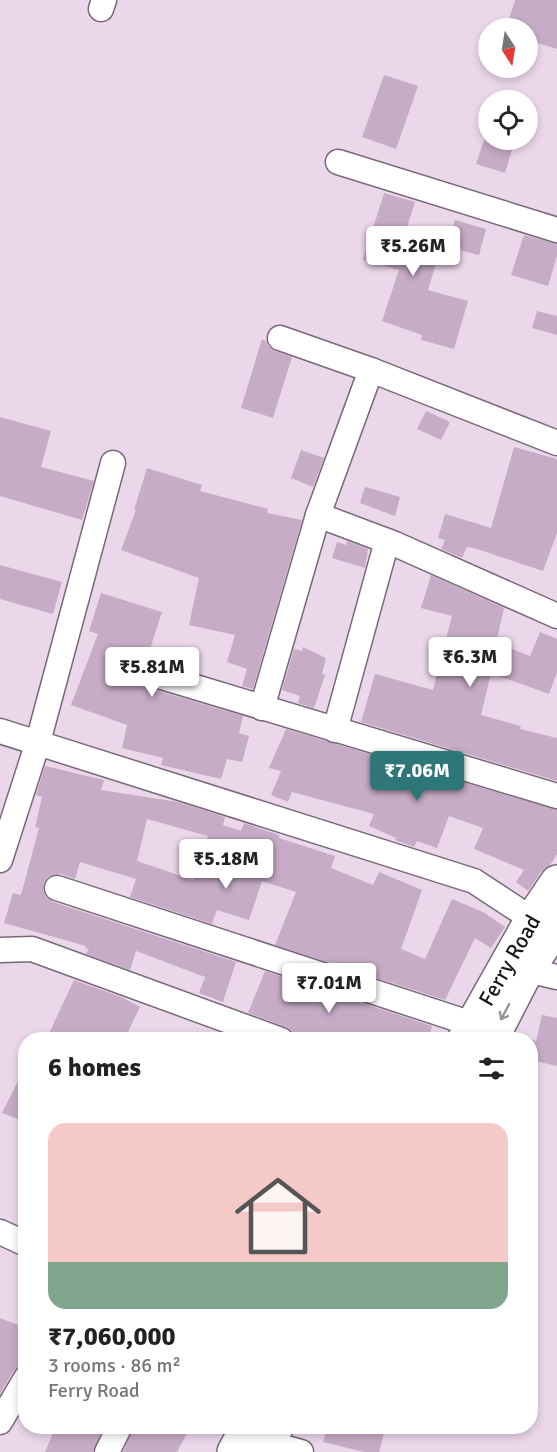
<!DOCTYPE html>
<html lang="en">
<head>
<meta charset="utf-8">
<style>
	body { margin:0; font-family:Signika,sans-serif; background:#f6f6f6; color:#222; height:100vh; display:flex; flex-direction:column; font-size:22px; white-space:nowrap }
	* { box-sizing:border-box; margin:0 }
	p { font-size:20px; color:#767676 }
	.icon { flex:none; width:33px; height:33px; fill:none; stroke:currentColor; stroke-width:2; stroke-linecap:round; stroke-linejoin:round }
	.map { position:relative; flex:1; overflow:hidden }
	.details { position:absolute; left:18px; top:1032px; width:520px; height:402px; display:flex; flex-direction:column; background:#fff; border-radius:24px; box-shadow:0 3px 9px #0003 }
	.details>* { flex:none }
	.needle { width:39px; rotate:168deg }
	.controls { position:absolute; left:478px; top:18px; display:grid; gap:12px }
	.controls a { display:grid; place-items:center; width:60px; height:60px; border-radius:50%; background:#fff; box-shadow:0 3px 9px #0003; font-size:30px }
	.price { position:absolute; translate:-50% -51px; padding:0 14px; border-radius:6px; background:#fff; color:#222; font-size:20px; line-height:39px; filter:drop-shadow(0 2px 3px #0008) }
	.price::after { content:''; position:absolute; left:50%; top:36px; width:18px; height:14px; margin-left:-9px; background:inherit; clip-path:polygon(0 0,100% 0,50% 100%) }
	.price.current { background:#2d7779; color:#fff }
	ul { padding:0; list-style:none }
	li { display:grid; align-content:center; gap:12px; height:318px; padding:0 30px }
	li span { display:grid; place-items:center; height:186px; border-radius:18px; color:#555 }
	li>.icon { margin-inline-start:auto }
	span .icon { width:108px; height:108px; fill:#fffc; stroke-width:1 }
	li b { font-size:26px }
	h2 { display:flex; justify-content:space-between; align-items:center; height:72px; padding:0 30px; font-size:26px }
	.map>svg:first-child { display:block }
</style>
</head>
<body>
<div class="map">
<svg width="557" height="1452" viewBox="0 0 557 1452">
	<rect width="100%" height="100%" fill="#ebd7ea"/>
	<!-- building -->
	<g fill="#c6acc6" fill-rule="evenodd">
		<polygon points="515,0 557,0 557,49 528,40 528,28 506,28"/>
		<polygon points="384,75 418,86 396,149 362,137"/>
		<polygon points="484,140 515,140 505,173 476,164"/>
		<polygon points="384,193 415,202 404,236 441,247 428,290 468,301 454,349 421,340 422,335 382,321 399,270 363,260"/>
		<polygon points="455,220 486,229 479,255 447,247"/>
		<polygon points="524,235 557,244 557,256 548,286 511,275"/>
		<polygon points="537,311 557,316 557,335 532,328"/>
		<polygon points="262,339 266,341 269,347 275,351 292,357 273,418 241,408"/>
		<polygon points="426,411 450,422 441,440 417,429"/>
		<polygon points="0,417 51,431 41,467 94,481 82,520 0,496"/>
		<polygon points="514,447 557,459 557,533 543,571 474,548 467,547 462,558 441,549 445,540 438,538 445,514 491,528"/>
		<polygon points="301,450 324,458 313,487 291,478"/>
		<polygon points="147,468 202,485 200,491 268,509 267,513 302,520 253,689 242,686 247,669 227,662 235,635 189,625 199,578 121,550 136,510 134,510"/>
		<polygon points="365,487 400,497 395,516 360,503"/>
		<polygon points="347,541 368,549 365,568 332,558 337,542 346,545"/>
		<polygon points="0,565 62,582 53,614 0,599"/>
		<polygon points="431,575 504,608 496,643 530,656 540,632 557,639 557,672 549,694 491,673 481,715 521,726 520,729 557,738 557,781 361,722 375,674 433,690 452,616 421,608"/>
		<polygon points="101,593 162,612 147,658 138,657 133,660 129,666 128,674 132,681 138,685 243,716 239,733 249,736 242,762 227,759 221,779 161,765 163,758 122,748 127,725 71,705 98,634 89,631"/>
		<polygon points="303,647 326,658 322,674 325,675 314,708 298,703 300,696 282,690 294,649 302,651"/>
		<polygon points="286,729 557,810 557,854 550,865 541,872 528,891 516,882 524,870 474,849 483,828 449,816 437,848 417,841 414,847 395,840 396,838 369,826 374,814 292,792 288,802 271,795 281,771 269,768"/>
		<path d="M45,766L104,780L101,790L178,802L225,817L223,825L241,831L244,823L279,835V838L335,856L331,868L373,885L379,872L422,890L401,949L425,959L452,899L483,912L505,927L491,948L475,938L445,1000L275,945L296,892L262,881L249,920L217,910L212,924L130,897L136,879L80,862L75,879L61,874H55L48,877L44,883L43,890L46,897L53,902L236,962L223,1002L199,993L205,977L136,951L130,970L86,954L89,949L85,948L86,946L4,923L13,893L21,895L39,828L35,827L42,797L36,795ZM147,819L208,836L193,880L137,861Z"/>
		<polygon points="265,971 432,1026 428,1040 304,1040 294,1036 291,1030 286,1027 248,1013"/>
		<polygon points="74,980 121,997 140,1007 124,1040 46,1040"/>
		<polygon points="542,1015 557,1018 557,1066 531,1060 531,1039 536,1041"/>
		<polygon points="26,1065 26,1122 2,1113"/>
		<polygon points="0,1318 26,1328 26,1363 14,1370 0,1394"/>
		<polygon points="56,1426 104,1426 93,1452 45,1452"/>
		<polygon points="134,1426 191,1426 177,1452 123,1452"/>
		<polygon points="327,1426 386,1426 379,1452 364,1452 323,1442"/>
	</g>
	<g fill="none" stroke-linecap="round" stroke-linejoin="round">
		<defs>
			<g id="street">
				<polyline points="101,9 104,0"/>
				<polyline points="338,162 557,230"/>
				<polyline points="280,338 371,370 557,443"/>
				<polyline points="318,515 395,544 557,616"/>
				<polyline points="142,671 557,796"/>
				<polyline points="262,708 318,515 371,370"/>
				<polyline points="335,730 387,541"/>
				<polyline points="0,731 474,881 532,919"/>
				<polyline points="0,860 38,742 113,463"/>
				<polyline points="57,888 472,1024"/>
				<polyline points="0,950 32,949 281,1040"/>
				<polyline points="514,964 527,970 557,977"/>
				<polyline points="0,1232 26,1244"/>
				<polyline points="0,1422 26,1378"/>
				<polyline points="255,1436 268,1443 301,1452"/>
				<polyline points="107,1452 120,1426"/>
			</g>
			<g id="secondary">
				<polyline points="464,1040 532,919 557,882"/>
				<polyline points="491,1040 527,970 557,926"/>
				<polyline points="234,1452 248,1426"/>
				<polyline points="263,1452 277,1426"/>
			</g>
		</defs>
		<!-- street casing -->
		<use href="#street" stroke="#796879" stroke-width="27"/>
		<!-- secondary casing -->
		<use href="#secondary" stroke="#796879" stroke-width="36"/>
		<!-- street -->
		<use href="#street" stroke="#fff" stroke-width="24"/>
		<!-- secondary -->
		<use href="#secondary" stroke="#fff" stroke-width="33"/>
	</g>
	<!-- one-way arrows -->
	<defs><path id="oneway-shaft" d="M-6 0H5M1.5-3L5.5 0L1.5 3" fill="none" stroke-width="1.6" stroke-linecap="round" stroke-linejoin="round" transform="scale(1.5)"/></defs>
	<use stroke="#989598" href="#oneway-shaft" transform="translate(505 1012) rotate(118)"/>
	<g text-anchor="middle" stroke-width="6" stroke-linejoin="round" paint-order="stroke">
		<!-- street labels -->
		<g font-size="22" fill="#1a131a" stroke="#fff">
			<text transform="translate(509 960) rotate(-60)" y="8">Ferry Road</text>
		</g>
	</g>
</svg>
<div class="controls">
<a><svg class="needle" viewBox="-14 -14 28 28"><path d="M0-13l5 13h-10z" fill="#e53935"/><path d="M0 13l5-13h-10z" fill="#767676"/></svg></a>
<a><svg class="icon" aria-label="locate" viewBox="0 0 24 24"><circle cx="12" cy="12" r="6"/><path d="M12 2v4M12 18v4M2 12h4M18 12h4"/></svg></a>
</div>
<b class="price" style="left:413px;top:277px">₹5.26M</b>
<b class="price" style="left:470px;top:688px">₹6.3M</b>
<b class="price" style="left:152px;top:698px">₹5.81M</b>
<b class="price current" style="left:417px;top:802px">₹7.06M</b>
<b class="price" style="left:226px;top:890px">₹5.18M</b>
<b class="price" style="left:329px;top:1014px">₹7.01M</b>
<section class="details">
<h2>6 homes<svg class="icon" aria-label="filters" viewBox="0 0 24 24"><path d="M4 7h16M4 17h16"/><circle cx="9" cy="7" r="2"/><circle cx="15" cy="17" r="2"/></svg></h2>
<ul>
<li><span style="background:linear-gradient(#f6c9c9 75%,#7fa58c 0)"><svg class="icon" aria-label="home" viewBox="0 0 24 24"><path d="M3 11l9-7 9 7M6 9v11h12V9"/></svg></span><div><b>₹7,060,000</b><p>3 rooms · 86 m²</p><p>Ferry Road</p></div></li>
</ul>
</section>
</div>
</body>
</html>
